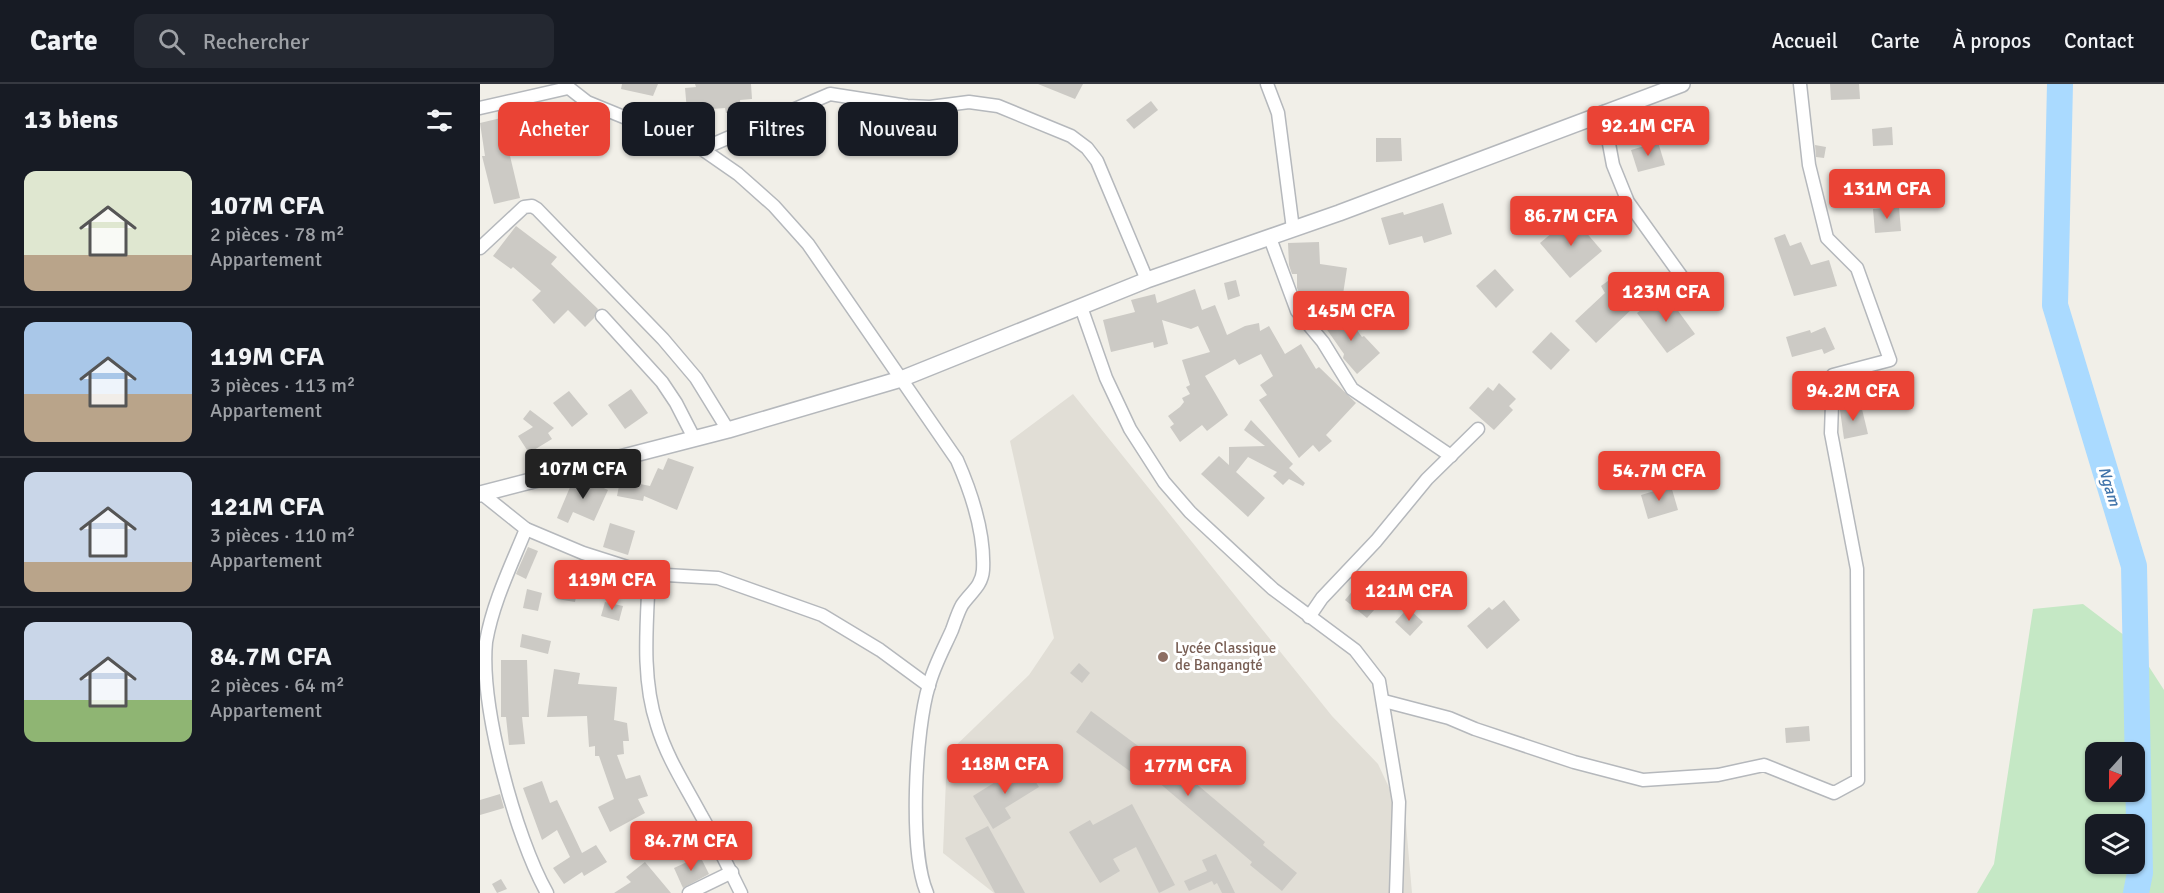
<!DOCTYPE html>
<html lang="fr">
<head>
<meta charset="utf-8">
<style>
	body { margin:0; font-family:Signika,sans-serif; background:#242831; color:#f1f3f6; height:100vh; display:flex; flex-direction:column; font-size:22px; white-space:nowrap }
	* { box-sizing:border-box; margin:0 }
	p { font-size:20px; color:#9ea1a6 }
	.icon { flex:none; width:33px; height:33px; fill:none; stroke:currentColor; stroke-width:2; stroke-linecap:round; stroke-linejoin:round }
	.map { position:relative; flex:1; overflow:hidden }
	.drawer { display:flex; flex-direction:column; background:#171b24; width:480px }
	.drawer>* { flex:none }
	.banner { position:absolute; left:18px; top:18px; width:570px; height:54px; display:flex; gap:12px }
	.needle { width:39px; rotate:201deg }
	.tools { position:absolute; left:1605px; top:658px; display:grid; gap:12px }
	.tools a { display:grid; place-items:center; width:60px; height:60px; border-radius:12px; background:#171b24; box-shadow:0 2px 4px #0004; font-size:30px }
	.price { position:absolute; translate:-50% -51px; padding:0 14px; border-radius:6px; background:#ea4335; color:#fff; font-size:20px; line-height:39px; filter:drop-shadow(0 2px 3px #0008) }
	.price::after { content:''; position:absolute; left:50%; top:36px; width:18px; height:14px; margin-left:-9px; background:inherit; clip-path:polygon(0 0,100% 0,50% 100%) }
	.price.current { background:#222; color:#fff }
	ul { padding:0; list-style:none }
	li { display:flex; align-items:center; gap:18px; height:150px; padding:0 24px }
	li+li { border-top:2px solid #363941 }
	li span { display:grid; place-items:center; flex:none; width:168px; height:120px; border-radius:12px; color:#555 }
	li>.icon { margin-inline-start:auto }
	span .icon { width:72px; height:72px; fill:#fffc; stroke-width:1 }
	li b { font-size:26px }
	h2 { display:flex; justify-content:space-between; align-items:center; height:72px; padding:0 24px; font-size:26px }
	.tag { padding:0 21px; border-radius:12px; background:#171b24; box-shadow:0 2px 4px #0004; font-size:21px; line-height:54px }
	.tag.current { background:#ea4335; color:#fff }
	header { display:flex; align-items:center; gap:36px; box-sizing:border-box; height:84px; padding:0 30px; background:#171b24; border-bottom:2px solid #363941 }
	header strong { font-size:28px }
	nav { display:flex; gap:33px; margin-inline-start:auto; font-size:21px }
	.search { width:420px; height:54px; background:#242831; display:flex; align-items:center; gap:15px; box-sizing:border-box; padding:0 21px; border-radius:12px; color:#9ea1a6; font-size:22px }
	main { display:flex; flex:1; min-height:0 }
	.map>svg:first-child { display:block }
</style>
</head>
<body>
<header>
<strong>Carte</strong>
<div class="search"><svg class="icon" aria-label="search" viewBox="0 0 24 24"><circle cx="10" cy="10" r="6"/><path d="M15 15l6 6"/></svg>Rechercher</div>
<nav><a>Accueil</a><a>Carte</a><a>À propos</a><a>Contact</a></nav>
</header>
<main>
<section class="drawer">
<h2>13 biens<svg class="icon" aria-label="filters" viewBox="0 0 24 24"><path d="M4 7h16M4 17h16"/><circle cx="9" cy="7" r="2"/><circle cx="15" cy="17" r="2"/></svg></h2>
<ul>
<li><span style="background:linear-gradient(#dfe7d0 70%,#b9a48a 0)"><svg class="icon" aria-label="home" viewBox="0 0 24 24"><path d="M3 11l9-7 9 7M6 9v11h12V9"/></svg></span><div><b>107M CFA</b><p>2 pièces · 78 m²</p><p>Appartement</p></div></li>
<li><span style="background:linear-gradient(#a9c7e8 60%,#b9a48a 0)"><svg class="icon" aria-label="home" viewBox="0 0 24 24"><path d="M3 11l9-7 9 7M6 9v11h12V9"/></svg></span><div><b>119M CFA</b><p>3 pièces · 113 m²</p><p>Appartement</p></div></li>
<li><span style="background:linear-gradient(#c9d6e8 75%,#b9a48a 0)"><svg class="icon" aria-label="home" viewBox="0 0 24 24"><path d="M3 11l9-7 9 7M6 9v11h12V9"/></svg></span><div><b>121M CFA</b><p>3 pièces · 110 m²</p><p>Appartement</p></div></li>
<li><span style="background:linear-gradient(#c9d6e8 65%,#8fb573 0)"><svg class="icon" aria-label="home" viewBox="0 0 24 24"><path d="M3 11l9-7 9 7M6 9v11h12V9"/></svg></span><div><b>84.7M CFA</b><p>2 pièces · 64 m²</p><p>Appartement</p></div></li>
</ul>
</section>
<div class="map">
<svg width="1684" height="809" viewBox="0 0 1684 809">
	<rect width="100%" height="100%" fill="#f1efe8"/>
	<!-- education -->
	<polygon fill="#e1ded6" points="593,310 852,632 898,680 926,740 932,809 514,809 463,769 467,670 549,591 574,554 530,357"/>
	<!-- green -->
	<path fill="#c5e8c5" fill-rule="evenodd" d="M1603,520L1653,558L1684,606V809H1497L1514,780L1553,525ZM1616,669H1654V708H1616ZM1616,741H1654V780H1616Z"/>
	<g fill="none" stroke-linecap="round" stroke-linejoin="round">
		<!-- river -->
		<polyline stroke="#aadaff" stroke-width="26" points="1580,0 1575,221 1654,482 1660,789 1656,809"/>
	</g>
	<!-- building -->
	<g fill="#cccac5">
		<polygon points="142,0 178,0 173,12 141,5"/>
		<polygon points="215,0 271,0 272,15 260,16 261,28 246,29 245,24 207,27 205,4 216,3"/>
		<polygon points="558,0 603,0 595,15"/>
		<polygon points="1350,0 1379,0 1380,15 1351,16"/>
		<polygon points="671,17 678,26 654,45 646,36"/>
		<polygon points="21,34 40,114 14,120 2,72 5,72 0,39"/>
		<polygon points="1412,43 1413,61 1393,62 1392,45"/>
		<polygon points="896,54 921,54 922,77 896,78"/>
		<polygon points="1178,58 1185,81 1158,88 1151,66"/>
		<polygon points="1335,61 1346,63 1344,74 1336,73"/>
		<polygon points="963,119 972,150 944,159 942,152 909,161 901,134 923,128 924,131"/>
		<polygon points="1419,123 1421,147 1395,149 1393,125"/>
		<polygon points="1092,132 1122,167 1090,194 1060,159"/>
		<polygon points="36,142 77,173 71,180 118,225 114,234 105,243 88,226 74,240 52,216 61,207 33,183 31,185 13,172"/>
		<polygon points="1305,150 1310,162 1321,158 1331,181 1349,176 1357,202 1314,212 1294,154"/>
		<polygon points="839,158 840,180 867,184 862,217 822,217 817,204 817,190 812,190 809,181 808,159"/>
		<polygon points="1015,185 1034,206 1016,224 996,202"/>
		<polygon points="1132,194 1153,224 1116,259 1095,237 1125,209 1121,202"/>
		<polygon points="756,196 760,212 748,216 744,199"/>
		<polygon points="715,205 722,226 735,221 747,251 765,242 779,239 780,247 789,242 805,270 821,260 836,285 839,283 876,319 846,351 852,357 839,368 833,361 819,374 779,316 787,311 780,301 793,292 781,270 759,281 755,275 725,292 748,331 727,347 722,341 700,358 690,343 694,340 688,332 700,323 704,318 702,314 710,310 706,303 710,301 702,276 730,268 718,242 711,245 682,236 688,260 674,264 673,258 631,268 623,236 655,228 651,216 675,210 677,219"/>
		<polygon points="1185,209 1215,250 1187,269 1157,229"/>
		<polygon points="863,227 882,253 884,252 900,269 877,290 863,274 864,270 843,240"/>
		<polygon points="1345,243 1355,265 1344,270 1342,265 1312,273 1306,253 1330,246 1331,249"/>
		<polygon points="1071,248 1090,266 1071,286 1052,268"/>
		<polygon points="1019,299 1036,315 1029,322 1033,326 1014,346 989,324 1008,303 1013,307"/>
		<polygon points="151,305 168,329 145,345 128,321"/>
		<polygon points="89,307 108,330 92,343 73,319"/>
		<polygon points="1381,321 1388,350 1364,355 1360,326"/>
		<polygon points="50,326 74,344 68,349 72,355 49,369 38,352 53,343 43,335"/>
		<polygon points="771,336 813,380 809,384 825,399 823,402 809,395 803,401 793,392 797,388 768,373 756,388 785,414 768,433 721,390 739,372 749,381 749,363 785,362 764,346"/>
		<polygon points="188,374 214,383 197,426 164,412 163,417 137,412 139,402 135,400 136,395 170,402 178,384 183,386"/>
		<polygon points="102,394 128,406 114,437 93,428 88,439 77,434 93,396"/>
		<polygon points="1191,402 1198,426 1168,435 1161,411"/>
		<polygon points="130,439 155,447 148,471 123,463"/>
		<polygon points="48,463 58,467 46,495 36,490"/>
		<polygon points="88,479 120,490 113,513 97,508 95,518 77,515"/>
		<polygon points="879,499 902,517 887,534 865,516"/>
		<polygon points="47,505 62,509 58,527 43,524"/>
		<polygon points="1024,516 1040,536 1007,565 987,542 1009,523 1012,526"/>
		<polygon points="125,518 143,522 139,537 121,532"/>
		<polygon points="928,524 943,538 930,552 915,538"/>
		<polygon points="42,550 71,557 68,570 40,563"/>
		<polygon points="21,576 47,576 49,633 42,633 45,660 29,661 26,633 21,633"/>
		<polygon points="599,579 610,589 602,599 590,589"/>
		<polygon points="74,585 100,589 98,600 137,603 134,636 147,639 149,657 143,657 144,670 137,671 146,695 160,691 168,712 158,715 165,729 130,748 118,723 134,715 119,672 115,672 115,662 109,663 107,632 67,633"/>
		<polygon points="611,627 669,670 674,664 785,758 783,761 817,789 802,807 770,781 772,778 657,680 651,688 596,648"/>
		<polygon points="1329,642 1330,657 1306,659 1305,644"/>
		<polygon points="544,680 559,703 525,724 531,734 513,745 493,712"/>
		<polygon points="62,697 70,719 77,716 102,769 116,761 127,778 104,792 102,788 84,800 73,784 90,773 77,746 62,756 43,704"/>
		<polygon points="20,710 24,724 0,731 0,716"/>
		<polygon points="652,720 695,801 679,809 656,763 633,775 640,787 620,799 589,748 610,736 613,741"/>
		<polygon points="508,742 545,809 515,809 485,754"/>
		<polygon points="736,770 755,809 742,809 737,799 734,801 732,797 709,807 704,797 727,787 722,776"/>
		<polygon points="220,772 229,790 203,804 194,784"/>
		<polygon points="165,778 191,809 134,809 151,798 146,793"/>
		<polygon points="21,795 27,805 17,809 12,800"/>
	</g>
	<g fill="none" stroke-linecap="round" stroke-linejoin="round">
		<defs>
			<g id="minor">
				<path d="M84,0L107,18L222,65L258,90L294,122L328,160L477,376C492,410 505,448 503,486C502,502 490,509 482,521C478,528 475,538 472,546C464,564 454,582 449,601C435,646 429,767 447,809"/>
				<polyline points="787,0 798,29 813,145"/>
				<polyline points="0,24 88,4"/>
				<polyline points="1123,28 1133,81 1148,118 1217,214"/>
				<polyline points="222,65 350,10 427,22 450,23 489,18 518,22 591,52 607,64 617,77 667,196"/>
				<polyline points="790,154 817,227 843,258 872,305 971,372"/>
				<polyline points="0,164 44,123 52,122 57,125 183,255 216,294 248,346"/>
				<polyline points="601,223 626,294 650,345 684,398 710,428 793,505 875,566 899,597 919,718 916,809"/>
				<polyline points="122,232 182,298 196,319 214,354"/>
				<polyline points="1,409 46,445 103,469 169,490 238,494 342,531 400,566 449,602"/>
				<path d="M46,445C31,482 13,518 6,558C0,622 35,752 67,809"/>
				<path d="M169,490C167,539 161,593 177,641C187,674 205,701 221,731C236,757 248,783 261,809"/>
				<polyline points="829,533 842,514 896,457 947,395 998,345"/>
				<polyline points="904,617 969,634 995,645 1094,678 1163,696 1238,691 1284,681 1354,709 1378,696 1377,485 1351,349 1353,291 1410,276 1377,184 1347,154 1329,81 1320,0"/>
				<polyline points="209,809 252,788"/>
			</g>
			<polyline id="tertiary" points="0,410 248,346 421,295 667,196 859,129 1202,0"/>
		</defs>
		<!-- minor casing -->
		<use href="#minor" stroke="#b5b8bc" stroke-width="15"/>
		<!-- tertiary casing -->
		<use href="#tertiary" stroke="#b5b8bc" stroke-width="18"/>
		<!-- minor -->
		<use href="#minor" stroke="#fff" stroke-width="12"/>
		<!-- tertiary -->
		<use href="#tertiary" stroke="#fff" stroke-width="15"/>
	</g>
	<!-- markers -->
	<circle fill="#8d6e63" stroke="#fff" stroke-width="2" cx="683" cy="573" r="6"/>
	<g text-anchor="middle" stroke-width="6" stroke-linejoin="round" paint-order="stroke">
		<!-- education labels -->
		<g font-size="15" fill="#785e54" stroke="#fff" text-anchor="start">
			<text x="695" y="569">Lycée Classique<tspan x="695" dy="17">de Bangangté</tspan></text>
		</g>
		<!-- water labels -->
		<g font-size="16" font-style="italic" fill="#4174aa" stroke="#fff">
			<text transform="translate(1630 402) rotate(73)" y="6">Ngam</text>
		</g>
	</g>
</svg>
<div class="tools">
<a><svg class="needle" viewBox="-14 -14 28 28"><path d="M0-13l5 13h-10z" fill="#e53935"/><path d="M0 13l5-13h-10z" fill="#9ea1a6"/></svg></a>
<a><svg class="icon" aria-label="layers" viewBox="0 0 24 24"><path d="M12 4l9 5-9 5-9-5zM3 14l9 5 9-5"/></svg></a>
</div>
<b class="price" style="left:1168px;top:73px">92.1M CFA</b>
<b class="price" style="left:1407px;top:136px">131M CFA</b>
<b class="price" style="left:1091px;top:163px">86.7M CFA</b>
<b class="price" style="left:1186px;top:239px">123M CFA</b>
<b class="price" style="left:871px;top:258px">145M CFA</b>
<b class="price" style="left:1373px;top:338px">94.2M CFA</b>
<b class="price current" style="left:103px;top:416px">107M CFA</b>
<b class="price" style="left:1179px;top:418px">54.7M CFA</b>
<b class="price" style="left:132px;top:527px">119M CFA</b>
<b class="price" style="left:929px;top:538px">121M CFA</b>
<b class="price" style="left:525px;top:711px">118M CFA</b>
<b class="price" style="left:708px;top:713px">177M CFA</b>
<b class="price" style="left:211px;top:788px">84.7M CFA</b>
<div class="banner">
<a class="tag current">Acheter</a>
<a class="tag">Louer</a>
<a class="tag">Filtres</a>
<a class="tag">Nouveau</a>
</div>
</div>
</main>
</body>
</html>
